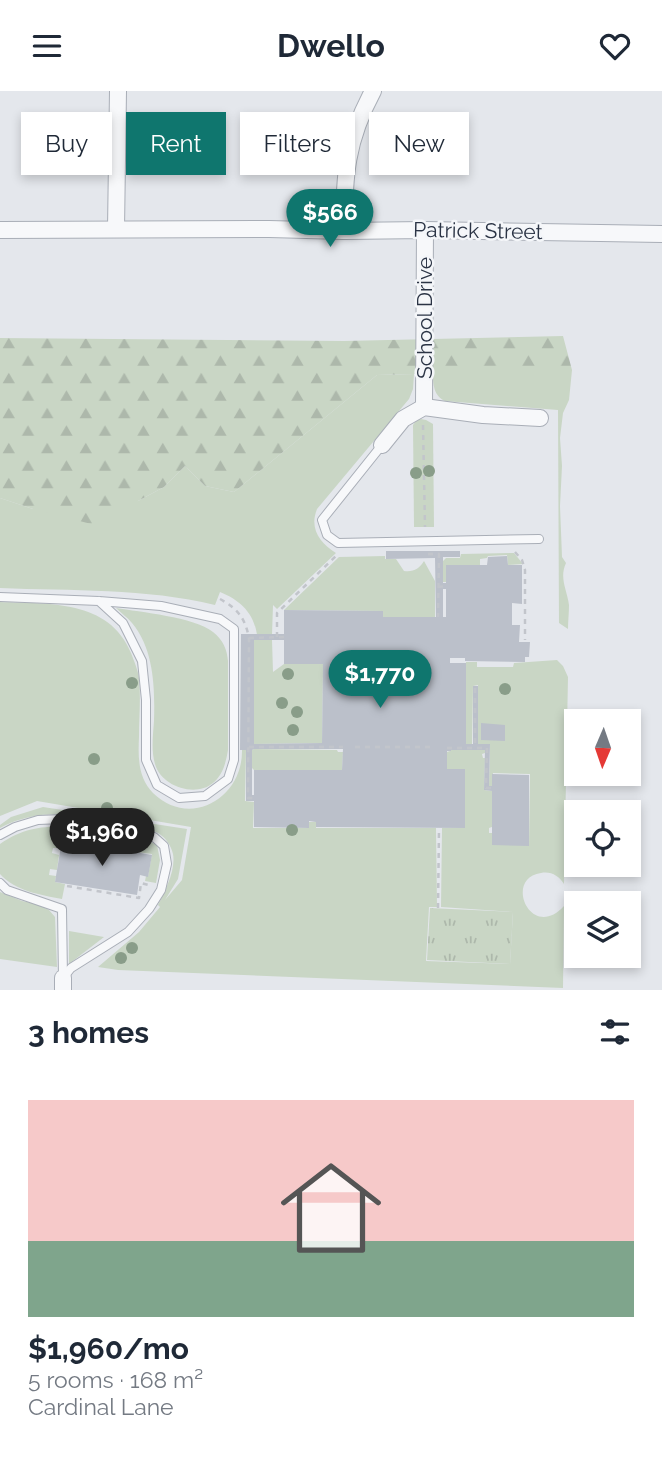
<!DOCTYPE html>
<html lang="en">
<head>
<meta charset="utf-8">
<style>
	body { margin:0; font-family:Raleway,sans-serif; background:#f2f2f3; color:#1f2937; height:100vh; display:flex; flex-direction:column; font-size:26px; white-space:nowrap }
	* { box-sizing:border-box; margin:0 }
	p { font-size:23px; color:#747a83 }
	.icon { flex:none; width:38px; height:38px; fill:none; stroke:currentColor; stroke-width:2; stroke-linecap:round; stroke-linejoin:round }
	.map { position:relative; height:899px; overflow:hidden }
	.drawer { display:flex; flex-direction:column; background:#fff; flex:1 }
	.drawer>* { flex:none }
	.banner { position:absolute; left:21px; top:21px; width:621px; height:63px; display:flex; gap:14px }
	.needle { width:46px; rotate:182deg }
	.tools { position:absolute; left:564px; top:618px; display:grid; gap:14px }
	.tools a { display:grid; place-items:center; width:77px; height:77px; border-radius:0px; background:#fff; box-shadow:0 4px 10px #0003; font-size:35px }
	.price { position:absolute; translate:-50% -60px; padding:0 16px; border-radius:24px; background:#0f766e; color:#fff; font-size:23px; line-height:46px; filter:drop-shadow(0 2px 4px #0008) }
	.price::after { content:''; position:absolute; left:50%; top:42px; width:21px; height:16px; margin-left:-10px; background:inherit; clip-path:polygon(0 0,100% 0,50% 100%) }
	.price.active { background:#222; color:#fff }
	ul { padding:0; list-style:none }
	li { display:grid; align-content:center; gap:14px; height:371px; padding:0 28px }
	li+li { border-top:2px solid #e0e1e3 }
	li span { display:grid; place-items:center; height:217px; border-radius:0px; color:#555 }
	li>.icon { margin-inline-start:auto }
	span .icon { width:126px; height:126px; fill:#fffc; stroke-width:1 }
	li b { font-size:30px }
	h2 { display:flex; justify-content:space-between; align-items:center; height:84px; padding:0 28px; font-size:30px }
	.chip { padding:0 24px; border-radius:0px; background:#fff; box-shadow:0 4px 10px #0003; font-size:24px; line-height:63px }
	.chip.active { background:#0f766e; color:#fff }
	header { display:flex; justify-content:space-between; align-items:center; height:91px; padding:0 28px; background:#fff; font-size:32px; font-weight:700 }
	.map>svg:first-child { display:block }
</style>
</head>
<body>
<header><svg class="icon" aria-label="menu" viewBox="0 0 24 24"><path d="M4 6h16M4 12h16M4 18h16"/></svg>Dwello<svg class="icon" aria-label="heart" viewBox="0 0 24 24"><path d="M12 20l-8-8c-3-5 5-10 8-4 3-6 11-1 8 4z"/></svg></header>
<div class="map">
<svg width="662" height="899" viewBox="0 0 662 899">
	<defs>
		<pattern id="forest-firs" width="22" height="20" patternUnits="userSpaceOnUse" patternTransform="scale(1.75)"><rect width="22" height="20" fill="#c9d6c5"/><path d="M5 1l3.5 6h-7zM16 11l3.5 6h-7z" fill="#adb8ab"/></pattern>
		<pattern id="park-tufts" width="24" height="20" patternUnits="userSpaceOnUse" patternTransform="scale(1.75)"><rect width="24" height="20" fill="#c9d6c5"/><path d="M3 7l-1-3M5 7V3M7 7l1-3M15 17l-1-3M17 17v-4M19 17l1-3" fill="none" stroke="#adb8ab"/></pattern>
	</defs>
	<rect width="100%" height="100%" fill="#e4e7ec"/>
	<!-- grass -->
	<g fill="#c9d6c5">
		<path d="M433,277L572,279L569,309L563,322L560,347L562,375L560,415L562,466L566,472C559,487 567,499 569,514C569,522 568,530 568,538L559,532L558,319L445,310C432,304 433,290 433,277Z"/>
		<path d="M414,283L413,298L409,308L317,418C309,438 320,452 336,462L277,518L273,514L272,544H257C254,522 240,509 220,501L215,514C146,497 71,500 0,497V407L33,418L138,410L164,396L185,375L205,395L234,401L377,284Z"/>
		<polygon points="421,328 426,329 433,333 434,436 414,436 413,334 416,330"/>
		<polygon points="514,462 523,473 508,474 507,464 488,465 487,467 480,468 480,474 447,474 447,491 443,491 443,470 446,467 460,467 461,463"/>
		<path d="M385,465V468H396L404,480C414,481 419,478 424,470L435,490V526H383V520L284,519L339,466Z"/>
		<path d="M0,511C48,513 109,508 131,562C134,570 138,579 139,587C141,607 139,627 139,646C138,666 138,687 153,702C190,738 243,707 242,659H246L245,710L254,711L253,737H308L309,731H316V737H436L437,816H429L426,870L510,873L513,821L441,816L442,737H465V679H446L447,661L450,660L451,659H485V662L482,663L483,667H485L484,699L492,700V736L489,737V742H492V754H529L530,683L493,682L492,695H489L490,654L478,653V594L473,595L472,653H466V571H477V576H513L514,572L557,569L563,575L568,586L564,793C559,785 551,780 541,782C503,787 531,851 564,815L563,897L118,879L98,876L139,841L160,816L158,814C165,800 176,779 173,763C171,754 165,746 158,742C138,730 64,721 41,724C26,726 13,730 0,737V734L11,726L43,716L187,738L178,788L165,809L182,789L191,736L37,710L0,725Z"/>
		<path d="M116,517C140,521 194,526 213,541C223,549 227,558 228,570V659C226,671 223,684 213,692C195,707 161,695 155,673C151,660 153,644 154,630C155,597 154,558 132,532C127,526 121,522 116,517Z"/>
		<polygon points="254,549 272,549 273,581 284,573 323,573 322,652 254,653"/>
		<polygon points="254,658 337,659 338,661 343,661 342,679 254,679 252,677 252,659"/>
		<path d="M63,735L140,746L157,754L160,769L156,792L145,790L146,785H148L152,763L137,761L138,757L127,755L125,759L81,752V747H75L74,751L62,749L60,757H53L52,762L59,764L57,779L50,778L49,784L56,785L55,791L65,793L62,808C41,804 15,800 0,783V753C22,738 37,736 63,735Z"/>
		<polygon points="0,801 22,810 37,813 49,819 55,826 57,876 0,868"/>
		<polygon points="69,840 104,846 69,873"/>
	</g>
	<!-- forest -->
	<polygon fill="url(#forest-firs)" points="563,245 572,279 377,284 234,401 205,395 185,375 164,396 138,410 99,435 33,418 0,407 0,247 344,250"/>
	<!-- park -->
	<polygon fill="url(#park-tufts)" points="430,817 513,821 510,873 427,869"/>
	<!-- building -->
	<g fill="#bbc0ca" fill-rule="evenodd">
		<path d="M386,460H460V466H443V492H446V474H487L488,466L507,465L508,474H522V513L512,512V534H520L519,551H530L529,566H525V571L465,570V567H450V572H466V653H473V595H478V653H490L489,695H492V683L529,684V755L492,754V700L484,699L485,659H451V660H447V678H465V737L316,736V731L309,730V737L254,736V710H246V659H240L241,543H284V519L383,520V526H436L435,467L386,468ZM443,498H446V526H443ZM254,549H284V573H323L322,652L254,653ZM254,658H343L342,679H254V704H252V659Z"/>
		<polygon points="481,632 505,634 505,650 481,649"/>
		<polygon points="62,749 152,764 148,786 140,784 137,804 55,791"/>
	</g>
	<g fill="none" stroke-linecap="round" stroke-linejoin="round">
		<defs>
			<g id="lane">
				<polyline points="382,354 322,429 327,444 338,452 539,448"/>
				<polyline points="0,506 99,510 161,515 220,528 234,538 234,669 228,688 205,705 179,707 157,694 146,669 146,609 142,570 123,532 99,510"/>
				<polyline points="0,744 15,736 38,729 63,728 134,740 154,746 164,755 167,773 161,799 149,818 128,841 71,877 63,887"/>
				<polyline points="0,792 7,799 62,818 63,887"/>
			</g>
			<g id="street">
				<polyline points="116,138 118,0"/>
				<polyline points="0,139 269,138 344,140 425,139 662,143"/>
				<path d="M344,140C344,85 346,50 373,0"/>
				<polyline points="424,316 425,139"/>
				<polyline points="382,354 403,328 424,316 483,324 540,327"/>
				<polyline points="63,899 63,887"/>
			</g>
		</defs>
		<!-- lane casing -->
		<use href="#lane" stroke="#a9aeb7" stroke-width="10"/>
		<!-- street casing -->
		<use href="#street" stroke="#a9aeb7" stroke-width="18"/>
		<!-- path -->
		<g stroke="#c2c5cb" stroke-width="2.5" stroke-dasharray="5 5" stroke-linecap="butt">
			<polyline points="423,334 425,436"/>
			<polyline points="515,461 522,469 525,479 525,549"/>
			<polyline points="428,463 439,463 438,526"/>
			<polyline points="438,496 446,495"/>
			<path d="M220,508C238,518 245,527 249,547L248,707H254"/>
			<polyline points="277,546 277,522 338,463"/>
			<polyline points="249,547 284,546"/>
			<polyline points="475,597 475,657"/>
			<polyline points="249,656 343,656"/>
			<polyline points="355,656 433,656"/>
			<polyline points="447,657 487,657 486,697 492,697"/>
			<polyline points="67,795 139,807 141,792 152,795"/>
			<polyline points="438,817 439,737"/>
		</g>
		<!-- lane -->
		<use href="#lane" stroke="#f7f8fa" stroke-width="8"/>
		<!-- street -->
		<use href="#street" stroke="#f7f8fa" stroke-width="16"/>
	</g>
	<!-- trees -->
	<g fill="#899d89">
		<circle cx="429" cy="380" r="6"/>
		<circle cx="416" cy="382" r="6"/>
		<circle cx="288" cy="583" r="6"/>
		<circle cx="400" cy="584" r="6"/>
		<circle cx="132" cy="592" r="6"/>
		<circle cx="505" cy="598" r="6"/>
		<circle cx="282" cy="612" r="6"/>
		<circle cx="297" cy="621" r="6"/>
		<circle cx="293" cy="639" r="6"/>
		<circle cx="94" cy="668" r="6"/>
		<circle cx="107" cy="717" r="6"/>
		<circle cx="292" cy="739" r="6"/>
		<circle cx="132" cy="857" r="6"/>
		<circle cx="121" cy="867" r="6"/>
	</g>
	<g text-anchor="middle" stroke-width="5" stroke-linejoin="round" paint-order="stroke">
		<!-- street labels -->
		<g font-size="21" fill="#2b3445" stroke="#f4f6f9">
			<text transform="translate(478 140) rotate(1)" y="7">Patrick Street</text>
			<text transform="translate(425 227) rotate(-90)" y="7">School Drive</text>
		</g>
	</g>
</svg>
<div class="tools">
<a><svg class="needle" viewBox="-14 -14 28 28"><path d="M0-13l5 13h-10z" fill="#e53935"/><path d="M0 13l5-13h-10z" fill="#747a83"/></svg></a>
<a><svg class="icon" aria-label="locate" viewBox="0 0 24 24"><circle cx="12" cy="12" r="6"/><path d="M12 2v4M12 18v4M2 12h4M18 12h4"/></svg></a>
<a><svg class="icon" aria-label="layers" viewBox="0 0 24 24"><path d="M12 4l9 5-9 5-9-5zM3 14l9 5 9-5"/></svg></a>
</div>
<b class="price" style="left:330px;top:158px">$566</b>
<b class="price" style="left:380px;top:619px">$1,770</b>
<b class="price active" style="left:102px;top:777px">$1,960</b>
<div class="banner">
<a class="chip">Buy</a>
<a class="chip active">Rent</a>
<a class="chip">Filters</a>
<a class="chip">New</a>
</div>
</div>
<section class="drawer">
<h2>3 homes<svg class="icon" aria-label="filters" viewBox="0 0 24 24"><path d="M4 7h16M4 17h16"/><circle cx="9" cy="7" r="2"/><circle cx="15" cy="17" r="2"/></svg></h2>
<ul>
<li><span style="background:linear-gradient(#f6c9c9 65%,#7fa58c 0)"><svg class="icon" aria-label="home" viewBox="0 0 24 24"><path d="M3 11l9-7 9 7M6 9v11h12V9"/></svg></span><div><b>$1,960/mo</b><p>5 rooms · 168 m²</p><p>Cardinal Lane</p></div></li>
</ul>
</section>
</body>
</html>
